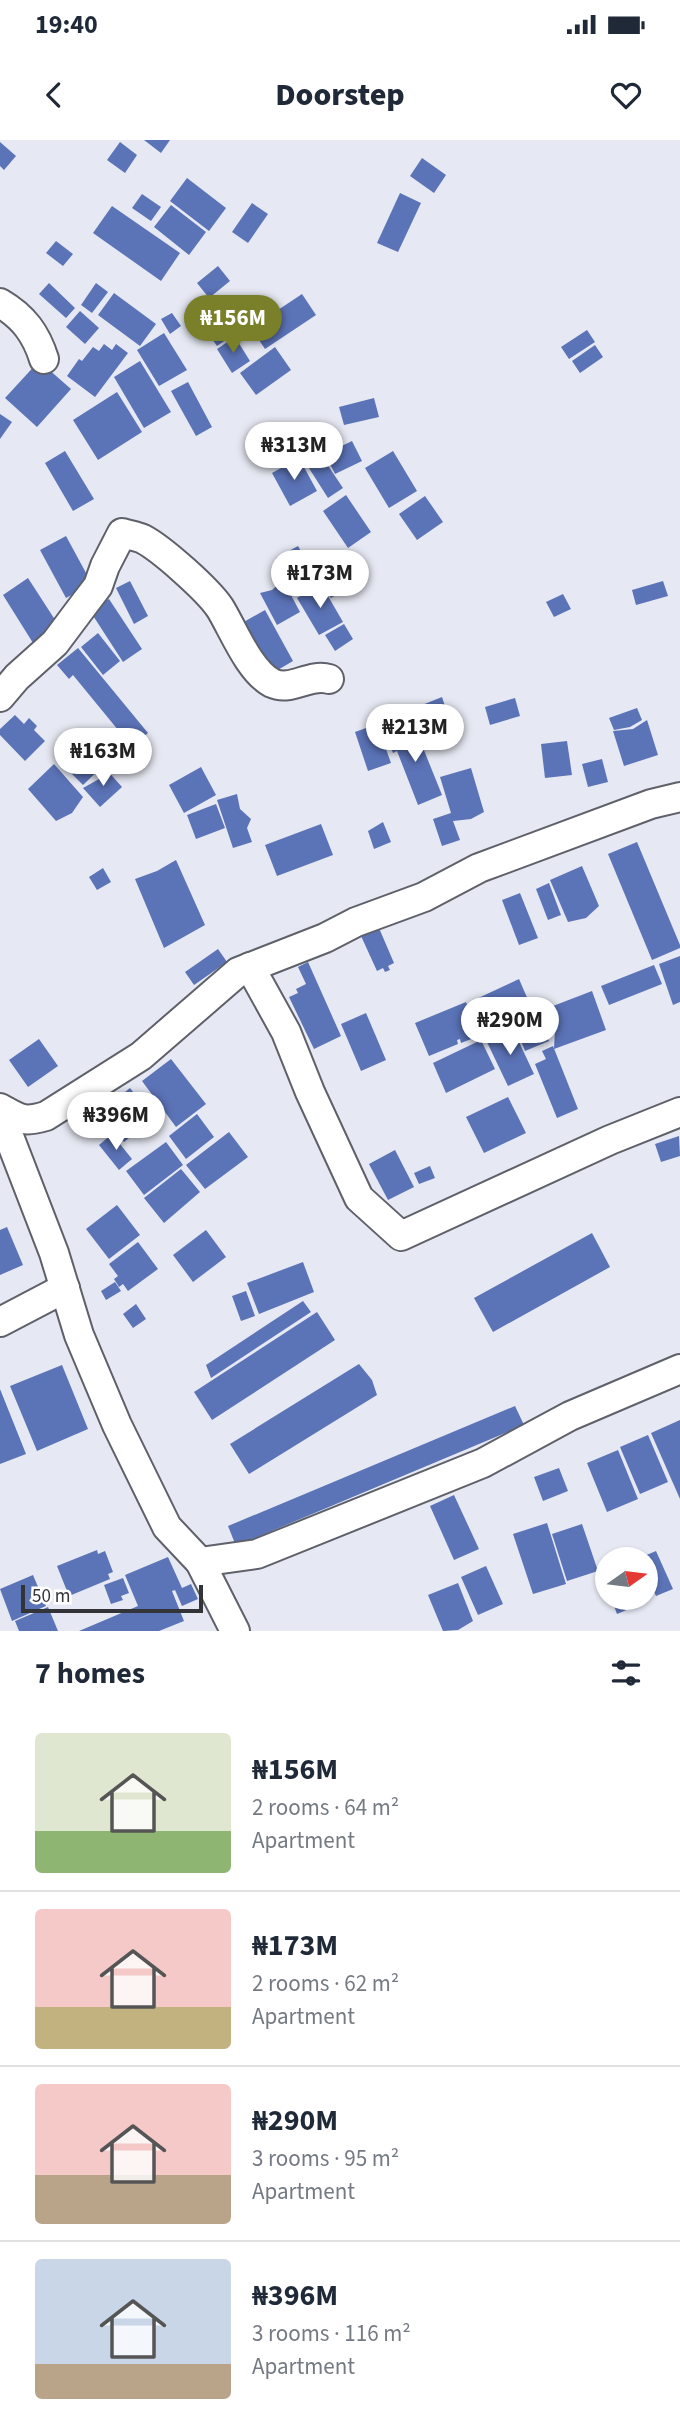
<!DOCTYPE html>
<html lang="en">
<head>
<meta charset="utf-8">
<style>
	body { margin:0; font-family:"Source Sans 3",sans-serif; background:#f2f2f3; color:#1f2937; height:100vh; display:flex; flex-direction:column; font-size:26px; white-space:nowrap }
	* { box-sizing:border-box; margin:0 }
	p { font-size:23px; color:#747a83 }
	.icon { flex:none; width:38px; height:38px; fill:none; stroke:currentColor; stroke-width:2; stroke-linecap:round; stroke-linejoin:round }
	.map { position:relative; height:1491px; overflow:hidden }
	.side { display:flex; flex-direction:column; background:#fff; flex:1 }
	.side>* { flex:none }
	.needle { width:46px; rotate:76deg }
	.fabs { position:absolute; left:595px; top:1407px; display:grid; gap:14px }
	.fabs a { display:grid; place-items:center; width:63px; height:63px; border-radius:50%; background:#fff; box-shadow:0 2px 5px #0004; font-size:35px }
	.scale { position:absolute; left:21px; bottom:18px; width:182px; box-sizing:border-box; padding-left:7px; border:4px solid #323437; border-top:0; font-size:19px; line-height:24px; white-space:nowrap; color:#323437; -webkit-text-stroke:5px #fff; paint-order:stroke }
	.price { position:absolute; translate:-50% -60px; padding:0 16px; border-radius:24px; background:#fff; color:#222; font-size:23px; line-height:46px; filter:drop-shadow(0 2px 4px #0008) }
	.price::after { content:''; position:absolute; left:50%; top:42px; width:21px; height:16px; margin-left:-10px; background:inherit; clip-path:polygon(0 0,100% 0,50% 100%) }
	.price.selected { background:#7a802a; color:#fff }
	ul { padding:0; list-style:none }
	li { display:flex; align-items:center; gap:21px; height:175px; padding:0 35px }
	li+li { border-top:2px solid #e0e1e3 }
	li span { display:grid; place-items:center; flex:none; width:196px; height:140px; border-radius:7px; color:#555 }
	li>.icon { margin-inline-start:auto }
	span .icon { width:84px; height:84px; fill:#fffc; stroke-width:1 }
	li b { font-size:30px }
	h2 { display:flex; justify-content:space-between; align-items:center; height:84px; padding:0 35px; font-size:30px }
	.status { display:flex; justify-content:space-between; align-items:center; height:49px; padding:0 35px; background:#fff; direction:ltr }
	.status svg { height:19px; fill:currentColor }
	header { display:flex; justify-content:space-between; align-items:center; height:91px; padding:0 35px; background:#fff; font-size:32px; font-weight:800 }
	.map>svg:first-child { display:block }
</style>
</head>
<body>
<div class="status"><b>19:40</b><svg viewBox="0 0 49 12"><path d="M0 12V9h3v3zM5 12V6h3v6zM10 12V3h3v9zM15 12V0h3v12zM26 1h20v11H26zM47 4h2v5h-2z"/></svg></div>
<header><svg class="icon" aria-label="back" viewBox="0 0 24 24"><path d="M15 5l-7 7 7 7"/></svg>Doorstep<svg class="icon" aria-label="heart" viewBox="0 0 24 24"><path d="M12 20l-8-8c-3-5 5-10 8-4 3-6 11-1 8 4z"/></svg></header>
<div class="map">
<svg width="680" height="1491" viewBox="0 0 680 1491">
	<rect width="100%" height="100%" fill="#e6e9f3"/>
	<!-- building -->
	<g fill="#5b73b7">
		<polygon points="144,0 170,0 161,13"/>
		<polygon points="0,2 16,16 4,30 0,26"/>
		<polygon points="120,2 137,15 125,33 107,20"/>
		<polygon points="422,18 446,35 434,53 410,36"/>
		<polygon points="187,38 226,68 209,91 170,61"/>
		<polygon points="400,53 421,63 398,112 377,103"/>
		<polygon points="142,54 161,67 151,81 132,68"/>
		<polygon points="252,63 268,74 248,103 232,92"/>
		<polygon points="171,65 206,92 189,115 154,87"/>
		<polygon points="112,66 180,113 161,141 93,93"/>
		<polygon points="56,101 73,114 63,126 46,113"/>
		<polygon points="218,126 230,141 209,158 197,143"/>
		<polygon points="49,143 75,168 66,178 39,154"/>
		<polygon points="96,143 108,152 92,173 81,165"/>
		<polygon points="114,153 156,184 140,206 98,175"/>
		<polygon points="302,154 316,175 265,209 251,188"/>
		<polygon points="234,159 250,183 217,206 200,182"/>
		<polygon points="80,171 99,188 85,204 66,187"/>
		<polygon points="172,173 181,186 170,194 161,179"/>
		<polygon points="587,190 595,202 569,219 561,207"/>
		<polygon points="164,193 187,230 159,246 137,210"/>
		<polygon points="235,197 250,221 232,233 217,209"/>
		<polygon points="104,204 112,210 116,204 128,213 95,257 67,236 79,219 82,221 93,207 99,211"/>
		<polygon points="595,205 603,217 580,233 572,221"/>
		<polygon points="275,207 291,230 256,255 240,233"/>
		<polygon points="39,221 71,249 37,287 5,258"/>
		<polygon points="140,221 171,272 144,288 114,237"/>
		<polygon points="188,242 212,287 196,296 171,251"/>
		<polygon points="117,252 142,292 98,320 73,280"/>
		<polygon points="374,258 379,277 344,285 339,267"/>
		<polygon points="0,274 12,282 0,299"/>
		<polygon points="352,301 362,321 335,334 325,314"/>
		<polygon points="65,311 94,359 73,371 45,323"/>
		<polygon points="393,311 417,351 389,368 365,328"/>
		<polygon points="321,315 343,348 328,358 307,325"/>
		<polygon points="299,318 317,351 290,366 272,333"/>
		<polygon points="346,355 371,392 348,408 323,371"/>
		<polygon points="425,356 443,382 417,400 399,374"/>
		<polygon points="66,396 92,444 66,458 40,410"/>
		<polygon points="298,406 317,440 294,452 276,418"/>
		<polygon points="332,428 344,450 331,458 319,436"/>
		<polygon points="28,438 59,486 33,503 3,455"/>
		<polygon points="283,440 300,472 277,485 260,453 272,450"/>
		<polygon points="130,441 148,476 134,484 116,448"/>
		<polygon points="663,441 668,456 636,465 632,450"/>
		<polygon points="321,444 343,482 319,495 297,458"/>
		<polygon points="563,454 571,469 554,477 546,462"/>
		<polygon points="109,459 142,509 123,522 90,471"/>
		<polygon points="265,470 293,521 271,534 242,483"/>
		<polygon points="344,484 353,499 335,511 325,495"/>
		<polygon points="98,493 120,521 103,535 81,507"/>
		<polygon points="78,508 148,593 132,607 73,535 69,539 57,525"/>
		<polygon points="442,557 449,578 421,585 418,569 422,568 422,565"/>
		<polygon points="515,558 520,576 490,585 485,567"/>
		<polygon points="637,568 642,580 630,587 614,590 609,578"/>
		<polygon points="15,575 24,584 29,578 37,586 34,590 45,601 25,621 0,595 0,589"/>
		<polygon points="647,580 658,615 624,626 613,591 633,589"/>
		<polygon points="413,583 442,655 418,665 397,611 393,613 388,601 392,599 389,593"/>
		<polygon points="377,584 391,623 368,631 355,592"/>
		<polygon points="567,601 572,635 545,638 541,604"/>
		<polygon points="94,613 105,624 83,645 72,634"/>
		<polygon points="602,619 608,642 588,647 582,624"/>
		<polygon points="54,624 83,657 72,673 56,681 28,649"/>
		<polygon points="201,627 216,655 184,673 169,645"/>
		<polygon points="105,628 122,647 100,667 83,648 99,639"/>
		<polygon points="471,628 484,672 471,679 453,681 460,700 442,706 433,679 451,673 440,637"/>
		<polygon points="237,654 240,669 251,679 247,688 252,702 233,708 217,660"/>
		<polygon points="216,664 225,688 196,699 187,675"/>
		<polygon points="383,682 391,702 374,709 368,691"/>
		<polygon points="321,684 333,715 277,736 265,705"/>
		<polygon points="637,702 680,805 680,808 652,820 608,714"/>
		<polygon points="176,720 205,785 164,808 135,739 157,731"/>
		<polygon points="582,726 599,766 586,778 568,782 550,740"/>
		<polygon points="103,728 111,742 97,750 89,737"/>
		<polygon points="549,743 561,775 548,780 536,749"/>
		<polygon points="520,753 538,798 519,805 502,760"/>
		<polygon points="379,788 394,823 388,826 390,830 385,832 383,828 377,831 361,796"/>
		<polygon points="218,809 227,822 194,845 185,832"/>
		<polygon points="680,816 680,862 673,865 659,824"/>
		<polygon points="308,822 341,896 314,909 289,857 298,853 296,849 306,844 298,827"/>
		<polygon points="654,825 662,844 609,865 601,846"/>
		<polygon points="519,839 532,869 487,889 474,860"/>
		<polygon points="592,851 606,890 554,909 555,888 540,871"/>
		<polygon points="466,862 479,896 461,903 460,899 457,900 458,904 429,916 415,883"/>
		<polygon points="366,873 386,920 361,931 341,884"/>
		<polygon points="539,877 549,901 525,911 515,886"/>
		<polygon points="512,887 534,934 508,946 486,900"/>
		<polygon points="39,899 58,926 28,947 9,920"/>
		<polygon points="481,900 495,929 446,953 433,923"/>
		<polygon points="553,906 578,969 557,978 535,924 546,919 542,911"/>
		<polygon points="171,919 206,964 176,987 142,941"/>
		<polygon points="130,948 153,978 124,1002 100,972"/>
		<polygon points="508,957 526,993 484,1013 466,977"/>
		<polygon points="197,974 214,997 186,1019 169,996"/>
		<polygon points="229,992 248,1017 205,1049 186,1025"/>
		<polygon points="112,994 132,1019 119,1030 99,1005"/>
		<polygon points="679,996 680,1016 661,1022 655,1004"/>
		<polygon points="166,1002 183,1025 144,1055 126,1031"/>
		<polygon points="395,1010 414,1047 388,1060 369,1024"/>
		<polygon points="430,1026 435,1038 419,1044 414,1033"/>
		<polygon points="181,1029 200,1052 164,1083 144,1058"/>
		<polygon points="117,1065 140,1095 109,1119 86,1089"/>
		<polygon points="7,1087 23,1125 0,1135 0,1090"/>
		<polygon points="206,1090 226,1117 193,1142 173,1115"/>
		<polygon points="592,1093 610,1127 493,1192 474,1158"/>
		<polygon points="138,1102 158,1129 128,1151 123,1144 119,1147 114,1139 118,1136 109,1124"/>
		<polygon points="303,1122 314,1152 259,1174 247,1143"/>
		<polygon points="115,1142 121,1151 106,1160 101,1151"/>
		<polygon points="246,1151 255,1176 241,1181 232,1156"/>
		<polygon points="303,1161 311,1172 211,1238 206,1225"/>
		<polygon points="136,1164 146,1179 133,1188 123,1174"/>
		<polygon points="317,1172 335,1200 212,1280 194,1252"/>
		<polygon points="359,1224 372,1240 377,1255 249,1334 230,1304"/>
		<polygon points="62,1225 88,1289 37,1311 10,1246"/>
		<polygon points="0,1249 26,1314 0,1324"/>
		<polygon points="515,1266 524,1285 236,1406 228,1386"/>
		<polygon points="680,1280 680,1359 651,1293"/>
		<polygon points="648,1295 668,1342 640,1354 620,1307"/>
		<polygon points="618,1310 638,1359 607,1372 587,1323"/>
		<polygon points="559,1328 568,1351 543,1361 534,1337"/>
		<polygon points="454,1355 479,1409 454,1420 430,1366"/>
		<polygon points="547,1383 566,1444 533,1454 513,1394"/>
		<polygon points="582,1384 598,1431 567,1441 552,1394"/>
		<polygon points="97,1410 98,1414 105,1411 113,1432 108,1434 110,1439 69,1456 57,1426"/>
		<polygon points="656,1411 673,1449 656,1456 646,1434 646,1419 637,1419"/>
		<polygon points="168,1417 182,1448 191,1444 198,1459 182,1466 175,1450 172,1451 184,1481 159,1491 79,1491 138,1466 125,1435"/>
		<polygon points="486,1426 503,1464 478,1475 461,1437"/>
		<polygon points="33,1435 46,1466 12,1481 0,1449"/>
		<polygon points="123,1438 129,1453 121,1456 123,1460 111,1464 104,1445"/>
		<polygon points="458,1443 473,1481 458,1490 443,1491 428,1455"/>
		<polygon points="611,1458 625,1458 629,1469 617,1474"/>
		<polygon points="48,1467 58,1491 19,1491 15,1481"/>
	</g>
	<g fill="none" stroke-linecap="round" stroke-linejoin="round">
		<defs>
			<g id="street">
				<path d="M0,163C24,177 36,194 44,219"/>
				<path d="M0,557L17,537L55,503L85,463L98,446L105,426L122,393C129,395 137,396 143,399C162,409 208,450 220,468C233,489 249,531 272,543C292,552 309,533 329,539"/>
				<polyline points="250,827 286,892 310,952 359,1058 401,1096 610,1000 680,972"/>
				<path d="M0,968C20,979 23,983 46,976L141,916L238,832L325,798L356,782L424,757L479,728L651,664L680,657"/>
				<polyline points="0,973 54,1113 79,1195 117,1285 167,1387 200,1422 235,1491"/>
				<polyline points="0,1182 65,1148"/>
				<polyline points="200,1422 257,1414 483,1323 570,1276 680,1229"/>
			</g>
		</defs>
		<!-- street casing -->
		<use href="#street" stroke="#5e6169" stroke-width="32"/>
		<!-- street -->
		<use href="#street" stroke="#fff" stroke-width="28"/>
	</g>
</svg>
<div class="fabs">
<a><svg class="needle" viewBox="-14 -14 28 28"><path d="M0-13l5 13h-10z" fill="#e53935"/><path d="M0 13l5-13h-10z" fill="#747a83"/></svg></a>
</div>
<div class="scale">50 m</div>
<b class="price selected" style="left:233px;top:215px">₦156M</b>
<b class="price" style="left:294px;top:342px">₦313M</b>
<b class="price" style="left:320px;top:470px">₦173M</b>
<b class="price" style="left:415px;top:624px">₦213M</b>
<b class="price" style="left:103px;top:648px">₦163M</b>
<b class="price" style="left:510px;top:917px">₦290M</b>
<b class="price" style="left:116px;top:1012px">₦396M</b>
</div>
<section class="side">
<h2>7 homes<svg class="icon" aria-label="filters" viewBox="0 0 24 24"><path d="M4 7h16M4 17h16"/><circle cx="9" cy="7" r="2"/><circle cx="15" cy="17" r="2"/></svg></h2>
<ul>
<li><span style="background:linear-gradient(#dfe7d0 70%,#8fb573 0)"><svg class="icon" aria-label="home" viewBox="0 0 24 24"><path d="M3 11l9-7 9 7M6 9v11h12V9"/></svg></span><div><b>₦156M</b><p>2 rooms · 64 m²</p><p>Apartment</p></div></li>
<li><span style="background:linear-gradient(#f6c9c9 70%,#c2b280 0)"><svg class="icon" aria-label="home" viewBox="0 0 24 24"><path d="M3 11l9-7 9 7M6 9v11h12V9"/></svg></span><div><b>₦173M</b><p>2 rooms · 62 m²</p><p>Apartment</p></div></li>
<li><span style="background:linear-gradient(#f6c9c9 65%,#b9a48a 0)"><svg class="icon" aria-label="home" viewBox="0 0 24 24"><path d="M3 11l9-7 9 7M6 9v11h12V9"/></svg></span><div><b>₦290M</b><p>3 rooms · 95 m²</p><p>Apartment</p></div></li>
<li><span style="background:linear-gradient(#c9d6e8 75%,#b9a48a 0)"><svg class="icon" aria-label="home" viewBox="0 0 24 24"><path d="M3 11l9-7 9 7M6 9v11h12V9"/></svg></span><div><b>₦396M</b><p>3 rooms · 116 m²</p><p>Apartment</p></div></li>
</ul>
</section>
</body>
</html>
